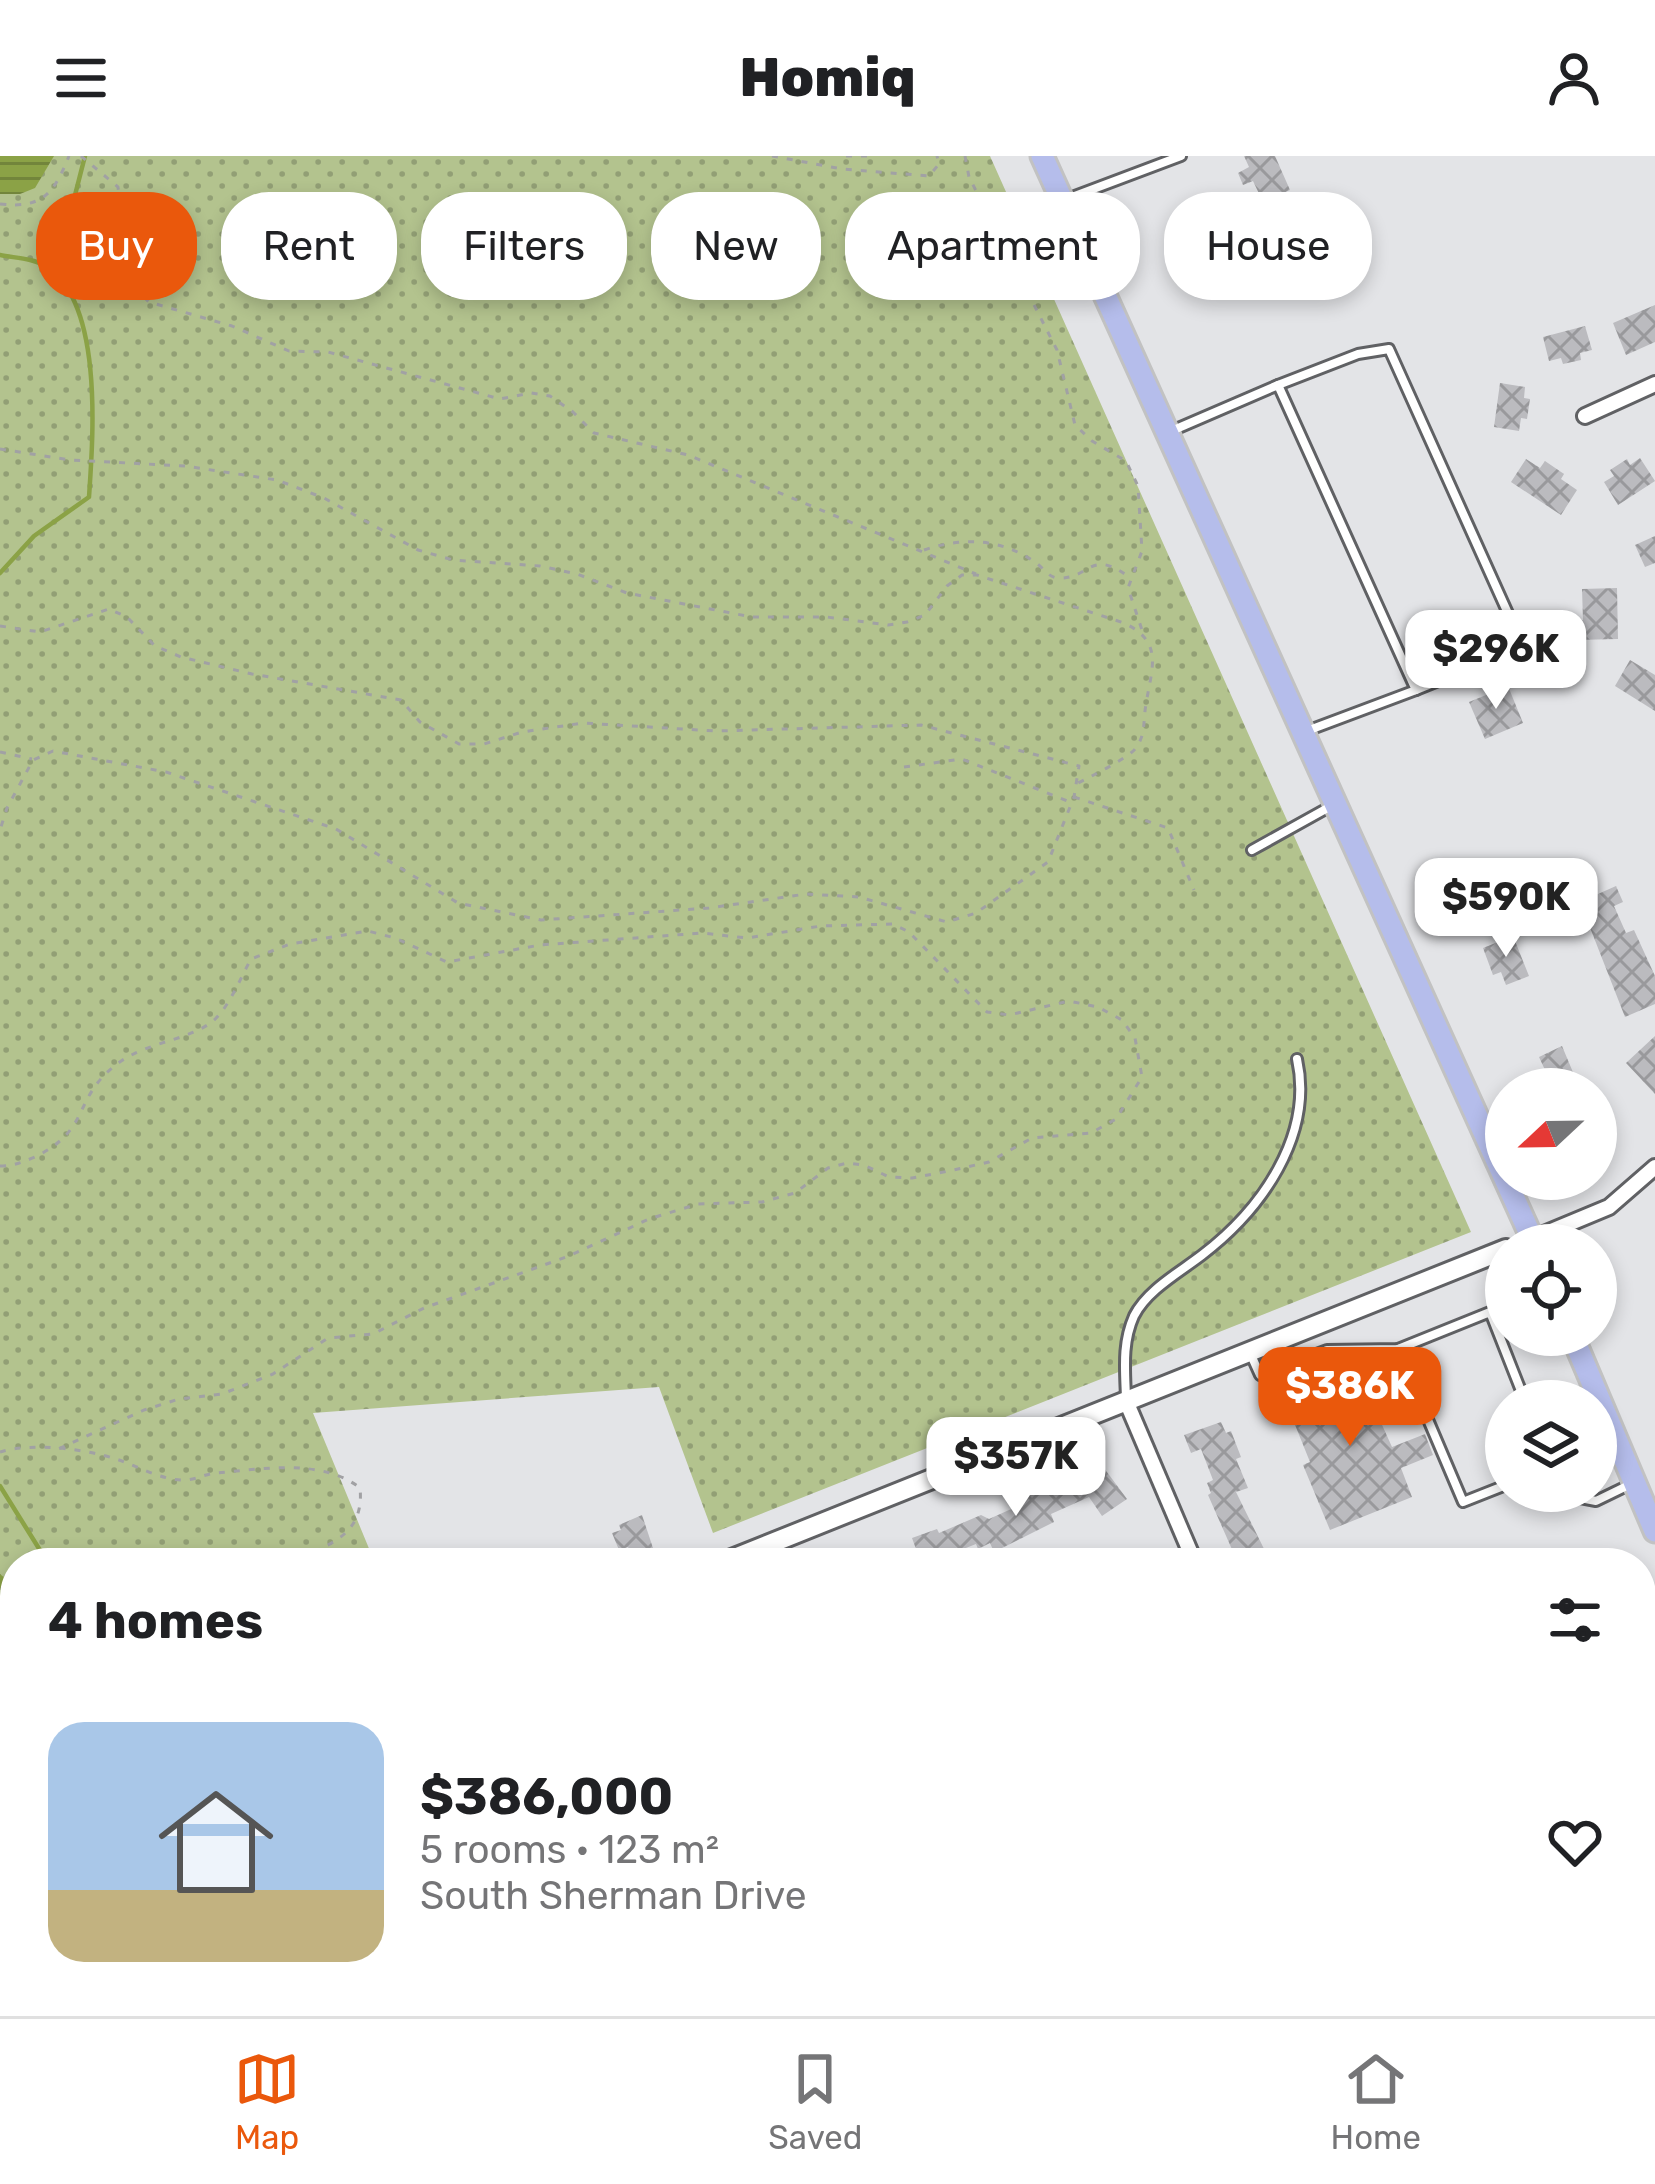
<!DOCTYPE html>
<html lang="en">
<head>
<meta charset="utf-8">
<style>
	body { margin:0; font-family:Rubik,sans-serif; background:#f6f6f6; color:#202124; height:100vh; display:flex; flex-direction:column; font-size:45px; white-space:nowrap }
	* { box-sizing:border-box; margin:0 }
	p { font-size:39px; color:#757577 }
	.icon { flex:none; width:66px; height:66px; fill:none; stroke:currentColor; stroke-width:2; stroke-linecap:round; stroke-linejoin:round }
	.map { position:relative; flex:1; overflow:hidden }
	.panel { position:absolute; left:0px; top:1392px; width:1656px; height:468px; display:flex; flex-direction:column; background:#fff; border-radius:48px 48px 0 0; box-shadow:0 6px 18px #0003 }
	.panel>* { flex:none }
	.top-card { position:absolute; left:36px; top:36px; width:1584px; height:108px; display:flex; gap:24px }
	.needle { width:78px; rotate:248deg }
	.tools { position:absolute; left:1485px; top:912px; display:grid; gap:24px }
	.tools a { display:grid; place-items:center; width:132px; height:132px; border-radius:50%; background:#fff; box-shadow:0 6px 18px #0003; font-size:60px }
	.price { position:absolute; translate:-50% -102px; padding:0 27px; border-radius:24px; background:#fff; color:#222; font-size:39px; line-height:78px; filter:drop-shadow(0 3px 6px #0008) }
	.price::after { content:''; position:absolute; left:50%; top:72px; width:36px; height:27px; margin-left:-18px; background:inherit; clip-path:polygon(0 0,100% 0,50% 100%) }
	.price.current { background:#ea580c; color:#fff }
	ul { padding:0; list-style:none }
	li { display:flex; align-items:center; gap:36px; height:300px; padding:0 48px }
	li+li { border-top:3px solid #e0e0e0 }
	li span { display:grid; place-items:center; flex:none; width:336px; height:240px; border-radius:36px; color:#555 }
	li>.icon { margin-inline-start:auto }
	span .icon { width:144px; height:144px; fill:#fffc; stroke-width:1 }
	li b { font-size:51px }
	h2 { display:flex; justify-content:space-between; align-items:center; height:144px; padding:0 48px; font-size:51px }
	.tag { padding:0 42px; border-radius:48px; background:#fff; box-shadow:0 6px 18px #0003; font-size:42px; line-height:108px }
	.tag.current { background:#ea580c; color:#fff }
	header { display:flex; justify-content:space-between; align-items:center; height:156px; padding:0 48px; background:#fff; font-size:54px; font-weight:800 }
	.tabs { display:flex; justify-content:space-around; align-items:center; height:168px; border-top:3px solid #e0e0e0; background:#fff; font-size:33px; color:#757577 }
	.tabs a { display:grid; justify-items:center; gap:6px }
	.tabs .current { color:#ea580c }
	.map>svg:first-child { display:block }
</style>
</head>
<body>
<header><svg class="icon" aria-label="menu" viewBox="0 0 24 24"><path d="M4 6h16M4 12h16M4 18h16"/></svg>Homiq<svg class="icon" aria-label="person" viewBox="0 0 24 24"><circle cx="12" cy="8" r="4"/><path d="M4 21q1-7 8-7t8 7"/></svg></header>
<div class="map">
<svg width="1655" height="1860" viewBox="0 0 1655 1860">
	<defs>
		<pattern id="green-dots" width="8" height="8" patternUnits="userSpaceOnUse" patternTransform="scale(3)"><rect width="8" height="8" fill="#b3c38e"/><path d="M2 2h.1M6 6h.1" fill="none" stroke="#929f75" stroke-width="1.8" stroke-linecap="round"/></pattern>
		<pattern id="water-rules" width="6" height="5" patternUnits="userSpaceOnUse" patternTransform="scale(3)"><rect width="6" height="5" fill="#8ba246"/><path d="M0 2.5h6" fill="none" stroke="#72853b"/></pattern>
		<pattern id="building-cross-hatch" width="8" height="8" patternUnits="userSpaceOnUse" patternTransform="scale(3)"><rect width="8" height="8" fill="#bbbbbf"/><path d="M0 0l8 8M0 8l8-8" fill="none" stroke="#99999c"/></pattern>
	</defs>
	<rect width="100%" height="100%" fill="#e3e4e7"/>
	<!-- green -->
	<polygon fill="url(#green-dots)" points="0,0 990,0 1471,1076 713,1377 659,1231 313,1257 375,1407 15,1407 15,1661 0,1667"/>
	<!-- water -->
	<g fill="url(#water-rules)">
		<polygon points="0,0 54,0 35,32 20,38 0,38"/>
		<polygon points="0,1418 15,1431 15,1506 0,1511"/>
		<polygon points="199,1845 297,1845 307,1860 206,1860"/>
	</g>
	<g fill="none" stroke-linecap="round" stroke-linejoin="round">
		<!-- stream -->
		<g stroke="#8ba246" stroke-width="4.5">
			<path d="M0,99C14,102 33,102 45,110C104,145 93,282 89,341L34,380L0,417"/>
			<polyline points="65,126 74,43 85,0"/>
			<polyline points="0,1330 48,1407"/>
			<polyline points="302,1860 302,1845"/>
		</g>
	</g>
	<!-- building -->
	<g fill="url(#building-cross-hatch)">
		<polygon points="1244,0 1275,0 1290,34 1263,46 1253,25 1243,29 1238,17 1249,11"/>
		<polygon points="1655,149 1655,186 1626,199 1613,167"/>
		<polygon points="1585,170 1592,194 1580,197 1581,204 1563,208 1561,202 1549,205 1543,181"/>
		<polygon points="1500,227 1525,231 1524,242 1530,243 1527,263 1521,262 1519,275 1494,271"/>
		<polygon points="1640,302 1655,325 1618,349 1604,326 1614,320 1610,314 1627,303 1630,309"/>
		<polygon points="1526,303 1540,312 1545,305 1564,318 1561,323 1577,334 1561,359 1511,326"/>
		<polygon points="1655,380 1655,407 1645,411 1635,389"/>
		<polygon points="1617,432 1618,483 1576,484 1576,464 1583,464 1582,433"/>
		<polygon points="1630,504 1655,519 1655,555 1615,530"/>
		<polygon points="1508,530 1523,567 1485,583 1469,546"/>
		<polygon points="1616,730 1623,746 1614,750 1626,777 1634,774 1655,820 1655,848 1625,861 1580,746"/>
		<polygon points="1513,780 1529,820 1506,829 1501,816 1493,819 1483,792"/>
		<polygon points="1655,880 1655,938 1626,907"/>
		<polygon points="1562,890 1580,933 1546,933 1539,916 1545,914 1539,901"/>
		<polygon points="1596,937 1614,979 1596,987"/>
		<polygon points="1338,1209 1345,1226 1360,1220 1392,1291 1425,1278 1433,1299 1401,1312 1412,1341 1330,1374 1303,1309 1310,1306 1287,1249 1301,1244 1294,1226"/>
		<polygon points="1221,1266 1226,1277 1231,1275 1241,1301 1236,1303 1248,1332 1236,1336 1268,1401 1254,1407 1238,1407 1208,1339 1211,1337 1207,1327 1213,1324 1201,1293 1191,1297 1184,1279"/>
		<polygon points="1101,1308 1127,1343 1102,1360 1089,1341 1051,1358 1054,1366 994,1396 990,1387 978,1393 976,1388 928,1407 883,1407 916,1393 912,1382 937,1373 939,1377 981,1359 989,1363 1018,1350 1014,1342 1039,1331 1041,1336 1058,1329 1062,1336"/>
		<polygon points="642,1359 655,1398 636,1406 628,1391 619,1394 612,1377 621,1374 619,1369"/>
		<polygon points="16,1845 19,1845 39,1860 5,1860"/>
		<polygon points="535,1845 560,1845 566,1860 541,1860"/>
		<polygon points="678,1845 700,1845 706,1860 685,1860"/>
		<polygon points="939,1845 966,1845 971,1857 946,1860"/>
		<polygon points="1020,1845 1038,1857 1050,1845 1093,1845 1078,1860 1008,1860"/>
		<polygon points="1473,1845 1524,1845 1479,1860"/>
		<polygon points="1573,1845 1626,1845 1603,1855 1605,1860 1580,1860"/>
	</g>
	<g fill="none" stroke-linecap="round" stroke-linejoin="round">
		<defs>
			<g id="service">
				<polyline points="1064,44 1181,0"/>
				<polyline points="1278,229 1358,198 1389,193 1520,484 1510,496 1416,534"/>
				<polyline points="1169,276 1278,229 1416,534 1304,576"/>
				<polyline points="1252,694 1333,649"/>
				<polyline points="1398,1193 1463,1346 1506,1329"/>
				<polyline points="1251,1199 1260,1219 1327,1194 1398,1193 1490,1156 1525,1245"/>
				<path d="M1126,1242C1125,1213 1122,1187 1134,1160C1147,1134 1180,1116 1202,1099C1261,1054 1314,980 1297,903"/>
				<polyline points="1570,1335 1575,1341 1596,1345 1633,1327"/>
			</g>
			<g id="minor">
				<polyline points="1585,260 1655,228"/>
				<polyline points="1532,1083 1609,1051 1655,1011"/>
				<polyline points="1126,1245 1195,1407"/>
				<polyline points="1649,1782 1655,1795"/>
				<polyline points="619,1845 626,1860"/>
				<polyline points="861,1845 868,1860"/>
				<polyline points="1407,1845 1413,1860"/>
				<polyline points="1128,1860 1143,1845"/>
			</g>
			<g id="tertiary">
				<polyline points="722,1407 1506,1093"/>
				<polyline points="0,1697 15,1691"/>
			</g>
			<g id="primary">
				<polyline points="1042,0 1535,1089"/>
				<polyline points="1572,1179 1655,1375"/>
			</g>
		</defs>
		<!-- service casing -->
		<use href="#service" stroke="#606164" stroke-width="14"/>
		<!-- minor casing -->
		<use href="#minor" stroke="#606164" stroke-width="20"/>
		<!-- tertiary casing -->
		<use href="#tertiary" stroke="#606164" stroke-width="24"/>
		<!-- primary casing -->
		<use href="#primary" stroke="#c2c2c2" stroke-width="27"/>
		<!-- path -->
		<g stroke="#a1a1a4" stroke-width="3" stroke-dasharray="6 9" stroke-linecap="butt">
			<polyline points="81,0 118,31 127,113 132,130 149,146 232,170 289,195 328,196 500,243 531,237 550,240 573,256 594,277 688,299 976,418"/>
			<polyline points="772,0 842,13 929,20 939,8 937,0"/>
			<polyline points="846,0 871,0"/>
			<polyline points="965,0 969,21 1057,194 1075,269 1092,285 1126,305 1138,330 1142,395 1128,432 1142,474"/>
			<path d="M0,48C43,53 54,37 69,0"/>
			<path d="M0,293L70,304L185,310L277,324L324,342L418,394L453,404L540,410L577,418L627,437L752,461H827L888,469L907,466L925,459L947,430L962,419H977L1124,467C1164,486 1152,511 1146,548C1143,564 1146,580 1135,593C1128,602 1090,621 1078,627"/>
			<path d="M924,394C962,381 1000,382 1035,406C1043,411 1048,422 1059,422C1091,423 1090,391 1130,422"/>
			<polyline points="0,470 40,476 109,453 127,461 155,490 181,501 252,518 401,544 420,566 459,588 484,588 522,576 583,567 716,575 921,569 1079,610 1074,641 1048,706 976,757 947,766 859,741 806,738 709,752 541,764 458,747 336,673 166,616 53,595 33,604 7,652 0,674"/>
			<polyline points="0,596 32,603"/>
			<polyline points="904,611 962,603 1070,646"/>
			<polyline points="1074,641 1168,672 1194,734"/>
			<path d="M0,1010C13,1010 23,1006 35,1001C90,974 73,945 112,912C145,883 196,886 219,859C232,844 241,821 251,803L290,788L368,775L395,782L447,806L540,789L702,777L747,782L821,770L893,768L909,776L987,856L1009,859L1069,845L1098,851L1122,864L1135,882L1142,921L1116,963L1091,977L1032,982L989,1006L949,1015L912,1022L889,1021L864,1009L847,1007L828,1012L795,1037L762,1046L698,1048L649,1063L569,1100L424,1152L373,1178L328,1182L273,1218L222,1238L179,1243L144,1254L56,1294"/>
			<path d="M0,1296C33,1286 87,1293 119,1304C139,1311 160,1323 181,1324C194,1325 204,1318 216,1317C262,1313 322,1302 360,1332C365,1381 326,1390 287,1407"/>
			<polyline points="0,1610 15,1606"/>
		</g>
		<!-- service -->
		<use href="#service" stroke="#fff" stroke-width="8"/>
		<!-- minor -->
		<use href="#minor" stroke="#fff" stroke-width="14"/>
		<!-- tertiary -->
		<use href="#tertiary" stroke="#fff" stroke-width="18"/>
		<!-- primary -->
		<use href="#primary" stroke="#b5bdeb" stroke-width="21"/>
	</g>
</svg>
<div class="tools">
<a><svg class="needle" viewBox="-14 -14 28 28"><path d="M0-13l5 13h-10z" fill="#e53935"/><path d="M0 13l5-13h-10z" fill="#757577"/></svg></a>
<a><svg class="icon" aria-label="locate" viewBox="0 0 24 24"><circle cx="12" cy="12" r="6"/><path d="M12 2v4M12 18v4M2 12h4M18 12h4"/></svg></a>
<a><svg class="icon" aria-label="layers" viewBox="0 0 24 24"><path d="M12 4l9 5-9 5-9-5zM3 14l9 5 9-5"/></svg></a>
</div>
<b class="price" style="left:1496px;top:556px">$296K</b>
<b class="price" style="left:1506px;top:804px">$590K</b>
<b class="price current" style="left:1350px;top:1293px">$386K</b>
<b class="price" style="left:1016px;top:1363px">$357K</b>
<div class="top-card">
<a class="tag current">Buy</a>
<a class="tag">Rent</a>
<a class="tag">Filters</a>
<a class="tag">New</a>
<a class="tag">Apartment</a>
<a class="tag">House</a>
</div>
<section class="panel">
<h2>4 homes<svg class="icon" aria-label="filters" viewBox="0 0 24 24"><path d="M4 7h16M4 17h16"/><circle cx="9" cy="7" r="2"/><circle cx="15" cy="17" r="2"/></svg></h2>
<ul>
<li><span style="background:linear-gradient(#a9c7e8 70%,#c2b280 0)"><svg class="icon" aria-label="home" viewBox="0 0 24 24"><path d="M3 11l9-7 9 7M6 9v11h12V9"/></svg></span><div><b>$386,000</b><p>5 rooms · 123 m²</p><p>South Sherman Drive</p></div><svg class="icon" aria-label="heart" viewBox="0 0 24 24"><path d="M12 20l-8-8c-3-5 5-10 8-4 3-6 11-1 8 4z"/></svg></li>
</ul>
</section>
</div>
<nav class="tabs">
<a class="current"><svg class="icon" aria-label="map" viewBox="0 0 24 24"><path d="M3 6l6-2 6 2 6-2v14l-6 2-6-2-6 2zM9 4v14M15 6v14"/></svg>Map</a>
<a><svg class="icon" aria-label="saved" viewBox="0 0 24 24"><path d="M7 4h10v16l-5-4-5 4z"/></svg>Saved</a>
<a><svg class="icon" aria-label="home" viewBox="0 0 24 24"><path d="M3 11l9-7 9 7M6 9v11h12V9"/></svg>Home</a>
</nav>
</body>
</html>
